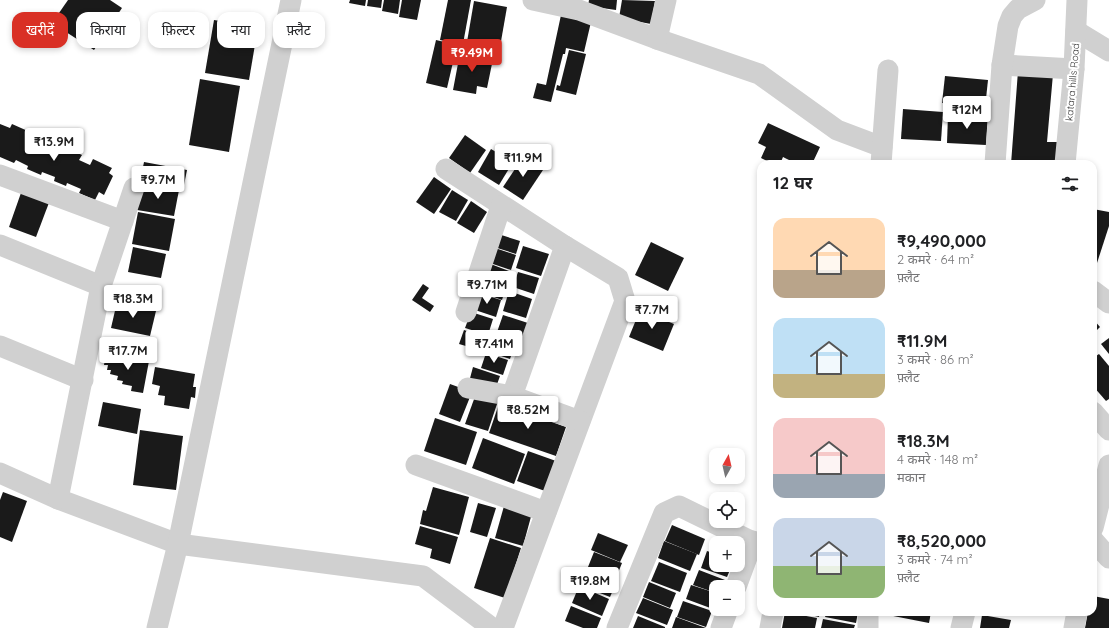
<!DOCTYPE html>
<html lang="hi">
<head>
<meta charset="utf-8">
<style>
	body { margin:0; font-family:Quicksand,"Noto Sans Devanagari",sans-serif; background:#f6f6f6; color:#202124; height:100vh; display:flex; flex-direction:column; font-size:15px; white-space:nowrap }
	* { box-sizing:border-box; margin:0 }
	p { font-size:13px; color:#757577 }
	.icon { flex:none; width:22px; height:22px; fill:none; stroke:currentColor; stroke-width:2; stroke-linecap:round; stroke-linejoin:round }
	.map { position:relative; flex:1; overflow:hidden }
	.side { position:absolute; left:757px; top:160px; width:340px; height:456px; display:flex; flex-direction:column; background:#fff; border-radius:12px; box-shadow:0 2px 6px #0003 }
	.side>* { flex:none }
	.banner { position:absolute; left:12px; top:12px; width:380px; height:36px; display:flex; gap:8px }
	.needle { width:26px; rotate:8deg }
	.buttons { position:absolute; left:709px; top:448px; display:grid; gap:8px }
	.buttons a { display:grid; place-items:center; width:36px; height:36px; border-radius:8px; background:#fff; box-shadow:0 2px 6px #0003; font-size:20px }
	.price { position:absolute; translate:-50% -34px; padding:0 9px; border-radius:4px; background:#fff; color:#222; font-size:13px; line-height:26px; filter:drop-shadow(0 1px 2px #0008) }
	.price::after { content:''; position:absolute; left:50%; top:24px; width:12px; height:9px; margin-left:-6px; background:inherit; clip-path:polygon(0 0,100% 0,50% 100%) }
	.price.active { background:#d93025; color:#fff }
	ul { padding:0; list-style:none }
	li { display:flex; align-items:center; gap:12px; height:100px; padding:0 16px }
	li span { display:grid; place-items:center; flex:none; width:112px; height:80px; border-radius:12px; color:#555 }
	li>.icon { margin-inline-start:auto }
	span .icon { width:48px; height:48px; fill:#fffc; stroke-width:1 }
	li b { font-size:17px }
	h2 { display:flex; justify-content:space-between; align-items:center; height:48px; padding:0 16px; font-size:17px }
	.tag { padding:0 14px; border-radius:12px; background:#fff; box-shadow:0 2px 6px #0003; font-size:14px; line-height:36px }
	.tag.active { background:#d93025; color:#fff }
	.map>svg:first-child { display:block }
</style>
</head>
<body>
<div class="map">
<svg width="1109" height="628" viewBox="0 0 1109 628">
	<rect width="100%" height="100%" fill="#fff"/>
	<!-- building -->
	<g fill="#1a1a1a">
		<polygon points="68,0 110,0 122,8 94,50 52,23"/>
		<polygon points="350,0 366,0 365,6 349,3"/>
		<polygon points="368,0 382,0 381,8 367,6"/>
		<polygon points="384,0 400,0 398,14 382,11"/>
		<polygon points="402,0 421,0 417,20 399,17"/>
		<polygon points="448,0 471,0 463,44 440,40"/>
		<polygon points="589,0 617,0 616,10 588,6"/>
		<polygon points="622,0 655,1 651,24 619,18"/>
		<polygon points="474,1 507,7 500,47 467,42"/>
		<polygon points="561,15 591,22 584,52 566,48 565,54 563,54 551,102 533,98 537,83 546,85"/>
		<polygon points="214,20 258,27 249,80 205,73"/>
		<polygon points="436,40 457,45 447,88 426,83"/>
		<polygon points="569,50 586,54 576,95 556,90 557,85 560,86"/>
		<polygon points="460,53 493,59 487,88 477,86 476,94 453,90"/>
		<polygon points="1018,71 1053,74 1047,142 1061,142 1056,164 1011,164"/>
		<polygon points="945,76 988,80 985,108 942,103"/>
		<polygon points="200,79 240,86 229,152 189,145"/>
		<polygon points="903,109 943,112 941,141 901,139"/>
		<polygon points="948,115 988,118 986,145 947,143"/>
		<polygon points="768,123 820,147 812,164 797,164 783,157 780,164 773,164 761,158 766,147 758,143"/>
		<polygon points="0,124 10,128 12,124 30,132 28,137 36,140 38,136 57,144 55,149 63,153 66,148 82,155 79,160 90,165 93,159 112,168 109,173 113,176 104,195 99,192 95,200 79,193 81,189 67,183 66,186 54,181 55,177 42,172 41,175 27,169 28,166 16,160 14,163 0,157"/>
		<polygon points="465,135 486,150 470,173 449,158"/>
		<polygon points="491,149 513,162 499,185 478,172"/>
		<polygon points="523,157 543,170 523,200 503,187"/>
		<polygon points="144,162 187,170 183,190 140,182"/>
		<polygon points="434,177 451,189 434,214 416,202"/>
		<polygon points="142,184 179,190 174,216 137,210"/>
		<polygon points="22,190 50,200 36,237 9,227"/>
		<polygon points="452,190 468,200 456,221 439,212"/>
		<polygon points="471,201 487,212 474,233 457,223"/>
		<polygon points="1093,209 1109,212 1109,226 1097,263 1093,262"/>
		<polygon points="138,212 175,219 169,251 132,244"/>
		<polygon points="495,233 520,241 516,254 491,246"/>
		<polygon points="651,242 684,258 668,291 635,275"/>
		<polygon points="523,246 549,254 541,276 516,268"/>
		<polygon points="133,247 166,254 161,278 128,272"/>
		<polygon points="492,247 516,255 511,270 487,262"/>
		<polygon points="488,263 509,271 507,279 485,272"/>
		<polygon points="518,272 539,278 534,294 513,287"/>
		<polygon points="485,273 507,281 505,290 482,282"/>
		<polygon points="481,282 505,290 502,300 478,291"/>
		<polygon points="423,284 429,288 422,298 434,306 430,312 412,300"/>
		<polygon points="509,291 532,299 526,318 503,311"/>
		<polygon points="478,293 501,300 496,317 472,309"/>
		<polygon points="117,302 156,311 150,336 111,328"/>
		<polygon points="640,310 674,324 663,351 629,337"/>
		<polygon points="471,312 493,319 488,335 465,328"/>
		<polygon points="503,315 531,324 525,344 496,335"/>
		<polygon points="1093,319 1100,327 1093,334"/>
		<polygon points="464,330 487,338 483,351 459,344"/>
		<polygon points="491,336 515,344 510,359 486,351"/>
		<polygon points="1109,338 1109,354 1101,344"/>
		<polygon points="106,353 149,361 143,393 131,391 132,386 122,384 123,381 117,380 118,376 110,374 111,370 107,370 108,365 104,365"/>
		<polygon points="486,353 508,360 503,375 481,368"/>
		<polygon points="1099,354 1109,366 1109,399 1106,401 1093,386 1093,358"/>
		<polygon points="155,367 195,374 193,387 196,387 195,398 191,397 189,409 164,405 165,396 158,395 160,386 152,384"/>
		<polygon points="473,367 500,376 495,390 469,382"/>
		<polygon points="450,384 472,392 460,422 439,414"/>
		<polygon points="477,391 499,398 488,431 465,424"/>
		<polygon points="103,402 141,409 137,434 98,426"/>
		<polygon points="499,404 566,427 556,456 489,433"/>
		<polygon points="435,418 477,432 466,465 424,451"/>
		<polygon points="140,430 183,436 176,490 133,485"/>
		<polygon points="483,438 525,454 514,484 472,468"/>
		<polygon points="528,451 556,461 545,491 517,481"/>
		<polygon points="433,487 469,497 459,535 420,524 423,510 426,511"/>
		<polygon points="3,492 27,501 12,542 0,537 0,500"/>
		<polygon points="478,503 496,508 487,537 470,532"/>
		<polygon points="504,506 532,513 523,546 495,538"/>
		<polygon points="672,525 705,539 699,555 665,541"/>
		<polygon points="420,526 458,537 450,564 430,558 432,549 415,544"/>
		<polygon points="598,533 628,545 620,562 591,550"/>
		<polygon points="490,538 521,548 505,598 474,588"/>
		<polygon points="664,541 697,554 690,571 658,558"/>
		<polygon points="707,551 716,554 716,565 732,565 727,577 701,568"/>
		<polygon points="594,552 622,563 616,578 588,567"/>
		<polygon points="659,562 687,573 680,592 651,581"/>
		<polygon points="584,567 617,581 610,597 577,584"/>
		<polygon points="699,570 725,580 723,587 716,587 716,593 693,585"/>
		<polygon points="649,582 676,593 670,608 643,597"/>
		<polygon points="691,585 716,593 716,600 713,609 686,599"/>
		<polygon points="579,586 609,599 602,616 572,603"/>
		<polygon points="1093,596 1109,599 1109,628 1085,628 1088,612 1093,612"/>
		<polygon points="643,598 673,610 667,625 636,613"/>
		<polygon points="683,601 712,611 706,627 677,617"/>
		<polygon points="571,606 601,618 597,628 583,628 565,621"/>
		<polygon points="785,612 817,618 815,628 782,628"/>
		<polygon points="798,612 820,612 819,617"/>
		<polygon points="827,612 858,612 856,623 825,617"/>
		<polygon points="883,612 931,612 929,623 883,614"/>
		<polygon points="982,615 1011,620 1009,628 980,628"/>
		<polygon points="638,616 665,627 665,628 633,628"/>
		<polygon points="676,617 706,628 672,628"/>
		<polygon points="823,619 855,625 854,628 821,628"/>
	</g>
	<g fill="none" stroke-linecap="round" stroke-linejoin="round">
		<!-- minor -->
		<g stroke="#d0d0d0" stroke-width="21">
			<polyline points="533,0 579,10 657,39 759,74 837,130 882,147"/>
			<polyline points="1076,31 1109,51"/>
			<polyline points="657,39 666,0"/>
			<polyline points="1002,65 1074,69"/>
			<polyline points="881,164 888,70"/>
			<polyline points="995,164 1002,65 1008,26 1012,16 1018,9 1035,0"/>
			<polyline points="1065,164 1074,69 1077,0"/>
			<polyline points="446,169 565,246 618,278 625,301 503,628"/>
			<polyline points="0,175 123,221"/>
			<polyline points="0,245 101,286"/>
			<polyline points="565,246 512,396 580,421"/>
			<polyline points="1093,291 1109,303"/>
			<polyline points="466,312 501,206"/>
			<polyline points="0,346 83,380"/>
			<polyline points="468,388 512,396"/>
			<polyline points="1093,412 1109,430"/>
			<polyline points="416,465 546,512"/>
			<polyline points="0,473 58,499 178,544 423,576 492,628"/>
			<polyline points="58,499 101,286 134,188"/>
			<polyline points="1093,528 1109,465"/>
			<polyline points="1093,540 1109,558"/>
			<polyline points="736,587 753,541"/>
			<polyline points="157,628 178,544 291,0"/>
			<polyline points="617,628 664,513 679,506 761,546"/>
			<polyline points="721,628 728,609"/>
			<polyline points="770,628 773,612"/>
			<polyline points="868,628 868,612"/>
			<polyline points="961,628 965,612"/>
			<polyline points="1074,628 1077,612"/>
		</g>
	</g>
	<g text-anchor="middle" stroke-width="4" stroke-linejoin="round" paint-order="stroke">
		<!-- street labels -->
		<g font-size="10" fill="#333" stroke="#fff">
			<text transform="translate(1072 82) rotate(-85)" y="4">katara hills Road</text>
		</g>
	</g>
</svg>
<div class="buttons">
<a><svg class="needle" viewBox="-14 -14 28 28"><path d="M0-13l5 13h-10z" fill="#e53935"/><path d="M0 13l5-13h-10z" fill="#757577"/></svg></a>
<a><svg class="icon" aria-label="locate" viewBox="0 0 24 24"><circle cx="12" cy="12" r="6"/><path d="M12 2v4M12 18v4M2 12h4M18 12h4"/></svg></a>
<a>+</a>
<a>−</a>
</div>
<b class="price active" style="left:472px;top:73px">₹9.49M</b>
<b class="price" style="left:967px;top:130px">₹12M</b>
<b class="price" style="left:54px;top:162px">₹13.9M</b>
<b class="price" style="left:523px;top:178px">₹11.9M</b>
<b class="price" style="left:158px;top:200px">₹9.7M</b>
<b class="price" style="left:487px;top:305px">₹9.71M</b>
<b class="price" style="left:133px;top:319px">₹18.3M</b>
<b class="price" style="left:652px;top:330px">₹7.7M</b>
<b class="price" style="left:494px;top:364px">₹7.41M</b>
<b class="price" style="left:128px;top:371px">₹17.7M</b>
<b class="price" style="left:528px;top:430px">₹8.52M</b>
<b class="price" style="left:590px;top:601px">₹19.8M</b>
<div class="banner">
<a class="tag active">खरीदें</a>
<a class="tag">किराया</a>
<a class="tag">फ़िल्टर</a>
<a class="tag">नया</a>
<a class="tag">फ़्लैट</a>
</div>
<section class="side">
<h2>12 घर<svg class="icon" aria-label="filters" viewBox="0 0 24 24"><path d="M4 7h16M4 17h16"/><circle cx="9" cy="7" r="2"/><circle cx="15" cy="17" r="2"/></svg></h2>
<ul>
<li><span style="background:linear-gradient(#ffd9b3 65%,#b9a48a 0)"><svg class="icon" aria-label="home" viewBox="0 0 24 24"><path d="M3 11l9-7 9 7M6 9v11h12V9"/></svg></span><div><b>₹9,490,000</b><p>2 कमरे · 64 m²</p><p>फ़्लैट</p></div></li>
<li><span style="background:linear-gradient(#bfe0f5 70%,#c2b280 0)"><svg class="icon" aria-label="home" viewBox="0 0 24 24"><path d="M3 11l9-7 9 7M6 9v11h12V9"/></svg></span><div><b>₹11.9M</b><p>3 कमरे · 86 m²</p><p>फ़्लैट</p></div></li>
<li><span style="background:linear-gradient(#f6c9c9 70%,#9aa5b1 0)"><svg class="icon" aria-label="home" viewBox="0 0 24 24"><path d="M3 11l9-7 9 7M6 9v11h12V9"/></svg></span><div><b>₹18.3M</b><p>4 कमरे · 148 m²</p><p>मकान</p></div></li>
<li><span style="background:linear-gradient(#c9d6e8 60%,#8fb573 0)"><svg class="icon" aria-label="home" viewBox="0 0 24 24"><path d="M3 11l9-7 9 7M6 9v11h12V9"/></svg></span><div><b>₹8,520,000</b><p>3 कमरे · 74 m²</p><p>फ़्लैट</p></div></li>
</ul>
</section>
</div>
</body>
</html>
